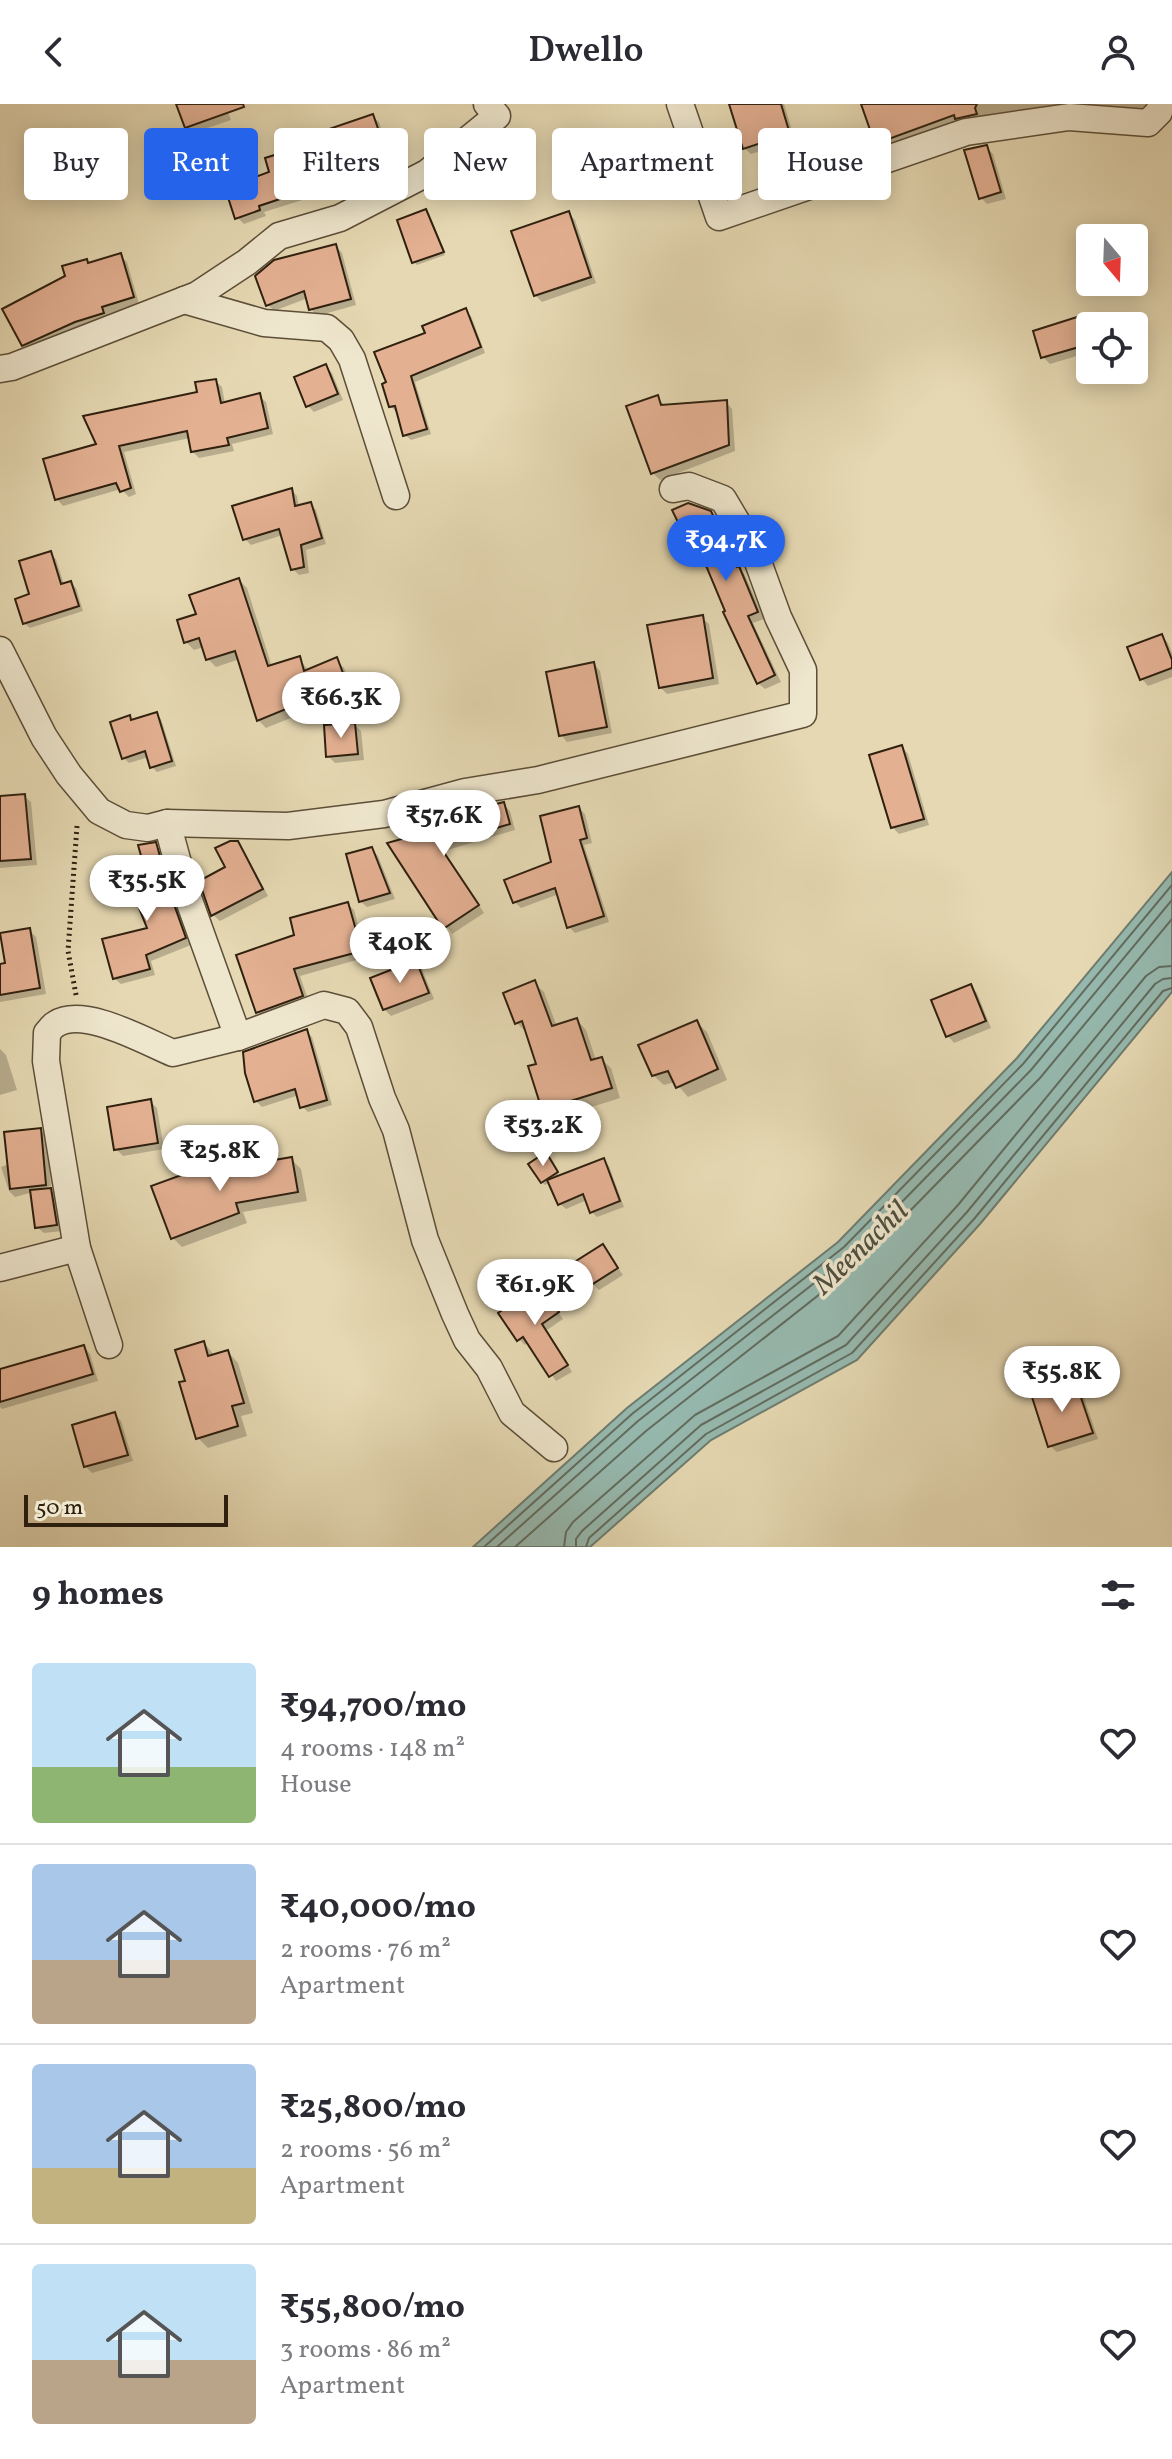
<!DOCTYPE html>
<html lang="en">
<head>
<meta charset="utf-8">
<style>
	body { margin:0; font-family:Vollkorn,serif; background:#f2f2f3; color:#2b2b33; height:100vh; display:flex; flex-direction:column; font-size:30px; white-space:nowrap }
	* { box-sizing:border-box; margin:0 }
	p { font-size:26px; color:#7c7c81 }
	.icon { flex:none; width:44px; height:44px; fill:none; stroke:currentColor; stroke-width:2; stroke-linecap:round; stroke-linejoin:round }
	.map { position:relative; height:1443px; overflow:hidden }
	.panel { display:flex; flex-direction:column; background:#fff; flex:1 }
	.panel>* { flex:none }
	.hud { position:absolute; left:24px; top:24px; width:1124px; height:72px; display:flex; gap:16px }
	.needle { width:52px; rotate:161deg }
	.fabs { position:absolute; left:1076px; top:120px; display:grid; gap:16px }
	.fabs a { display:grid; place-items:center; width:72px; height:72px; border-radius:8px; background:#fff; box-shadow:0 4px 20px #0003; font-size:40px }
	.scale { position:absolute; left:24px; bottom:20px; width:204px; box-sizing:border-box; padding-left:8px; border:4px solid #2f200f; border-top:0; font-size:22px; line-height:28px; white-space:nowrap; color:#2f200f; -webkit-text-stroke:6px #eee6cd; paint-order:stroke }
	.price { position:absolute; translate:-50% -68px; padding:0 18px; border-radius:28px; background:#fff; color:#222; font-size:26px; line-height:52px; filter:drop-shadow(0 2px 4px #0008) }
	.price::after { content:''; position:absolute; left:50%; top:48px; width:24px; height:18px; margin-left:-12px; background:inherit; clip-path:polygon(0 0,100% 0,50% 100%) }
	.price.on { background:#2563eb; color:#fff }
	ul { padding:0; list-style:none }
	li { display:flex; align-items:center; gap:24px; height:200px; padding:0 32px }
	li+li { border-top:2px solid #e1e1e2 }
	li span { display:grid; place-items:center; flex:none; width:224px; height:160px; border-radius:8px; color:#555 }
	li>.icon { margin-inline-start:auto }
	span .icon { width:96px; height:96px; fill:#fffc; stroke-width:1 }
	li b { font-size:34px }
	h2 { display:flex; justify-content:space-between; align-items:center; height:96px; padding:0 32px; font-size:34px }
	.tag { padding:0 28px; border-radius:8px; background:#fff; box-shadow:0 4px 20px #0003; font-size:28px; line-height:72px }
	.tag.on { background:#2563eb; color:#fff }
	header { display:flex; justify-content:space-between; align-items:center; height:104px; padding:0 32px; background:#fff; font-size:36px; font-weight:600 }
	.map>svg:first-child { display:block }
</style>
</head>
<body>
<header><svg class="icon" aria-label="back" viewBox="0 0 24 24"><path d="M15 5l-7 7 7 7"/></svg>Dwello<svg class="icon" aria-label="person" viewBox="0 0 24 24"><circle cx="12" cy="8" r="4"/><path d="M4 21q1-7 8-7t8 7"/></svg></header>
<div class="map">
<svg width="1172" height="1443" viewBox="0 0 1172 1443">
	<rect width="100%" height="100%" fill="#e5d8b2"/>
	<filter id="stains"><feTurbulence type="fractalNoise" baseFrequency=".0025" numOctaves="4"/><feColorMatrix values="0 0 0 0 .2 0 0 0 0 .09 0 0 0 0 .02 0 0 0 .5 -.17"/></filter>
	<radialGradient id="worn" r=".72"><stop offset=".6" stop-color="#630" stop-opacity="0"/><stop offset="1" stop-color="#630" stop-opacity=".3"/></radialGradient>
	<!-- water -->
	<polygon fill="#96b9af" stroke="#6d7c6f" stroke-width="2" points="1172,768 1172,888 980,1120 857,1256 711,1336 590,1443 473,1443 627,1304 838,1138 1017,954"/>
	<!-- shadow -->
	<g fill="#0003">
		<polygon points="179,0 225,0 231,16 193,29 187,23"/>
		<polygon points="733,0 784,0 800,53 780,59 774,52 771,44 751,50 744,44"/>
		<polygon points="863,0 1148,0 1148,8 884,45 877,39"/>
		<polygon points="372,12 379,18 390,51 324,75 328,88 264,108 266,112 244,120 237,113 272,70"/>
		<polygon points="986,43 993,50 1006,95 987,100 981,94"/>
		<polygon points="426,107 445,151 417,161 414,158"/>
		<polygon points="568,109 575,116 596,179 542,198 535,191"/>
		<polygon points="336,142 342,149 356,201 317,212 311,205 308,194 274,207 268,201"/>
		<polygon points="120,152 127,158 139,200 108,210 110,215 30,247 24,241 67,172 86,157 90,161"/>
		<polygon points="465,207 471,212 485,249 415,278 431,330 411,336 405,331 399,307 396,308 391,302 427,230"/>
		<polygon points="1077,216 1083,222 1090,248 1050,260 1043,253"/>
		<polygon points="326,262 332,269 343,296 314,308 308,302"/>
		<polygon points="215,277 222,283 225,300 259,292 266,298 273,330 232,340 234,347 199,354 193,348 190,334 124,348 136,390 129,393 121,385 63,402 57,395 99,341 199,289"/>
		<polygon points="657,293 665,302 726,298 732,305 735,347 660,376 653,369"/>
		<polygon points="292,386 297,392 299,403 310,400 316,406 326,440 306,446 309,469 299,471 293,465 283,431 251,441 245,435"/>
		<polygon points="710,409 717,416 740,465 745,471 764,515 753,519 781,578 765,585 758,579 709,467 702,460"/>
		<polygon points="50,450 56,455 64,481 70,479 76,484 83,507 30,524 24,519 31,492"/>
		<polygon points="239,476 247,484 272,563 299,555 309,567 336,556 344,564 354,588 266,624 258,616 240,555 216,563 208,555 204,543 194,546 186,538 198,511"/>
		<polygon points="702,514 709,520 719,580 667,590 660,583"/>
		<polygon points="1162,532 1168,539 1172,549 1172,573 1148,582 1142,575"/>
		<polygon points="594,560 600,567 612,629 567,638 561,631"/>
		<polygon points="156,610 161,615 176,662 157,668 152,663 149,653 129,659 124,654 129,614 133,618"/>
		<polygon points="355,621 361,627 364,656 335,659 328,652"/>
		<polygon points="902,643 908,650 929,721 899,730 892,723"/>
		<polygon points="24,692 31,698 37,761 0,764 0,694"/>
		<polygon points="503,700 510,707 515,726 444,747 484,809 452,830 390,740 408,736 438,717"/>
		<polygon points="579,704 585,710 592,739 584,741 609,818 575,829 569,823 559,790 521,804 515,798 553,759"/>
		<polygon points="237,739 244,746 268,792 220,817 213,811"/>
		<polygon points="155,741 162,747 176,801 191,841 151,857 155,871 121,880 114,874 150,825 157,799"/>
		<polygon points="372,745 378,752 395,795 367,803 360,797"/>
		<polygon points="347,800 354,806 367,853 300,872 309,898 264,915 258,908 297,832"/>
		<polygon points="29,826 36,833 46,890 0,898 0,872"/>
		<polygon points="416,858 422,865 434,895 391,912 384,905"/>
		<polygon points="534,879 544,888 557,923 577,916 586,926 596,956 601,955 611,964 620,994 554,1015 544,1005 538,961 526,928 517,919"/>
		<polygon points="970,882 977,889 991,924 954,939 948,932 934,897"/>
		<polygon points="696,918 707,928 727,976 688,993 675,978 664,981 653,971"/>
		<polygon points="306,927 312,933 332,1001 308,1008 302,1002 299,991 262,1003 256,997"/>
		<polygon points="0,945 6,951 17,986 0,991"/>
		<polygon points="150,997 157,1004 164,1045 123,1052 116,1045"/>
		<polygon points="40,1026 47,1032 51,1082 47,1083 57,1092 62,1127 44,1129 37,1123 33,1088 15,1093 9,1087 1,1063 9,1060"/>
		<polygon points="548,1054 560,1073 603,1056 609,1062 624,1103 597,1113 592,1108 587,1096 566,1105 560,1100 550,1078 545,1081 542,1078"/>
		<polygon points="291,1055 301,1065 307,1097 243,1108 247,1119 182,1143 173,1134 219,1059 227,1067"/>
		<polygon points="603,1143 623,1171 599,1186 593,1180"/>
		<polygon points="545,1189 563,1215 547,1226 572,1268 556,1277 529,1238 525,1241 519,1235"/>
		<polygon points="204,1239 215,1252 228,1248 238,1259 253,1309 241,1312 247,1332 208,1344 198,1334 187,1278"/>
		<polygon points="84,1243 90,1250 98,1277 2,1305 0,1303 0,1267"/>
		<polygon points="1075,1278 1081,1285 1098,1335 1057,1348 1050,1342"/>
		<polygon points="115,1311 121,1317 133,1357 92,1369 85,1362"/>
	</g>
	<g fill="none" stroke-linecap="round" stroke-linejoin="round">
		<!-- shore -->
		<g stroke="#626c5f" stroke-width="2">
			<polyline points="484,1443 632,1310 844,1143 1023,960 1172,781"/>
			<polyline points="497,1443 638,1317 850,1151 1031,966 1172,796"/>
			<polyline points="515,1443 646,1327 858,1160 1040,974 1172,815"/>
			<polyline points="564,1443 566,1428 573,1418 695,1311 838,1232 958,1101 1146,872 1159,863 1172,862"/>
			<polyline points="576,1443 576,1435 582,1427 701,1321 846,1241 967,1108 1155,880 1163,875 1172,874"/>
			<polyline points="586,1443 589,1434 706,1330 852,1249 974,1115 1163,887 1172,884"/>
		</g>
	</g>
	<!-- building -->
	<g fill="#e3b092" stroke="#2f200f" stroke-width="2">
		<polygon points="176,0 243,0 244,3 185,24"/>
		<polygon points="729,0 781,0 795,47 772,53 767,37 743,45"/>
		<polygon points="861,0 977,0 975,4 977,10 955,15 954,11 875,40"/>
		<polygon points="373,10 385,45 318,68 322,81 259,102 260,106 235,115 225,84 269,68 265,54 326,35 323,27"/>
		<polygon points="987,41 1001,88 979,95 964,46"/>
		<polygon points="426,105 444,148 412,159 397,116"/>
		<polygon points="569,107 591,173 534,192 511,127"/>
		<polygon points="336,140 351,195 309,206 304,187 266,202 255,172 274,156"/>
		<polygon points="121,149 134,193 102,203 104,209 75,218 22,242 2,205 65,172 62,162 87,155 88,159"/>
		<polygon points="466,204 481,243 411,272 427,325 403,332 395,302 389,303 382,280 386,278 374,248 425,229 422,222"/>
		<polygon points="1077,213 1086,241 1041,254 1033,227"/>
		<polygon points="326,260 338,290 306,303 294,273"/>
		<polygon points="216,275 221,299 260,289 268,324 227,334 229,341 191,348 187,327 119,342 131,384 120,388 116,379 55,396 43,355 96,340 83,312 197,288 195,278"/>
		<polygon points="658,291 661,301 727,296 729,341 651,370 626,302"/>
		<polygon points="292,384 295,402 311,398 322,434 301,441 304,463 291,466 279,425 243,436 232,402"/>
		<polygon points="688,399 711,407 737,463 739,462 758,508 748,512 775,571 757,580 723,508 725,507 705,459 701,461 694,447 692,447 672,406"/>
		<polygon points="51,447 61,480 71,477 79,502 23,520 15,495 29,490 19,457"/>
		<polygon points="239,474 268,562 300,552 304,567 337,553 347,580 257,617 235,547 206,556 199,534 184,539 177,516 196,510 189,491"/>
		<polygon points="703,511 713,574 659,584 647,521"/>
		<polygon points="1162,530 1172,556 1172,564 1140,576 1127,543"/>
		<polygon points="594,558 607,623 559,632 546,568"/>
		<polygon points="157,608 172,657 150,664 145,647 122,655 110,618 130,611 131,616"/>
		<polygon points="355,619 358,650 326,653 324,621"/>
		<polygon points="902,641 924,715 891,724 869,651"/>
		<polygon points="25,690 31,755 0,757 0,692"/>
		<polygon points="504,698 510,720 439,741 479,801 443,825 387,739 405,734 401,722 436,712 437,715"/>
		<polygon points="579,702 587,734 580,736 604,812 567,824 555,784 513,799 504,776 551,758 540,712"/>
		<polygon points="230,737 238,737 263,785 211,812 199,777 225,763 215,744"/>
		<polygon points="156,738 171,792 186,834 146,851 150,865 113,875 102,835 147,824 139,804 154,798 138,741"/>
		<polygon points="372,743 390,789 359,798 346,750"/>
		<polygon points="348,798 362,847 294,865 303,892 256,909 236,851 294,831 290,814"/>
		<polygon points="30,824 40,884 0,891 0,860 5,859 0,829"/>
		<polygon points="416,856 429,889 383,906 370,874"/>
		<polygon points="535,876 552,922 577,914 591,956 602,953 612,984 542,1006 528,962 536,960 522,917 515,920 503,889"/>
		<polygon points="971,880 986,917 946,933 931,896"/>
		<polygon points="697,916 718,965 676,984 668,967 652,972 638,941"/>
		<polygon points="307,925 327,996 300,1004 295,985 254,998 245,969 243,948"/>
		<polygon points="151,995 158,1039 114,1046 107,1003"/>
		<polygon points="41,1024 46,1081 10,1085 4,1028"/>
		<polygon points="546,1048 558,1068 541,1079 528,1060"/>
		<polygon points="292,1053 298,1088 236,1099 239,1109 171,1135 151,1082 220,1057 223,1065"/>
		<polygon points="604,1054 620,1097 590,1109 583,1090 558,1101 547,1076"/>
		<polygon points="51,1084 57,1121 35,1124 30,1086"/>
		<polygon points="603,1140 618,1164 591,1181 576,1157"/>
		<polygon points="539,1180 559,1208 542,1220 568,1261 549,1273 523,1233 517,1237 498,1209"/>
		<polygon points="204,1237 208,1252 228,1246 244,1299 232,1302 238,1322 196,1335 179,1278 185,1277 175,1246"/>
		<polygon points="84,1241 93,1270 0,1298 0,1265"/>
		<polygon points="1075,1276 1093,1329 1048,1343 1031,1290"/>
		<polygon points="115,1308 128,1351 84,1363 72,1321"/>
	</g>
	<g fill="none" stroke-linecap="round" stroke-linejoin="round">
		<defs>
			<g id="minor">
				<polyline points="680,0 719,113 966,28 1069,13 1148,19 1159,8 1161,0"/>
				<polyline points="184,196 264,219 327,224 341,236 352,255 396,392"/>
				<polyline points="0,265 12,263 197,191 247,158 279,132 340,114 427,69 497,12 487,0"/>
				<polyline points="0,546 44,633 69,671 99,707 126,721 148,724 167,719 288,722 384,710 465,688 538,676 803,610 803,566 778,513 754,447 723,395 689,382 673,385"/>
				<polyline points="167,719 186,788 238,933"/>
				<polyline points="0,1164 77,1144"/>
				<path d="M109,1241L77,1144L46,957L47,929C50,926 52,922 56,920C84,902 146,938 173,949L238,933L324,901L347,907L359,923L382,994L396,1026L425,1136L455,1210L467,1236L489,1264L512,1309L554,1344"/>
			</g>
		</defs>
		<!-- minor casing -->
		<use href="#minor" stroke="#5c4e38" stroke-width="29"/>
		<!-- path -->
		<polyline stroke="#2f200f" stroke-width="5" stroke-dasharray="2 4" stroke-linecap="butt" points="76,891 68,847 77,722"/>
		<!-- minor -->
		<use href="#minor" stroke="#eee6cd" stroke-width="26"/>
	</g>
	<g text-anchor="middle" stroke-width="7" stroke-linejoin="round" paint-order="stroke">
		<!-- water labels -->
		<g font-size="30" font-style="italic" fill="#4e4e3f" stroke="#eee6cd">
			<text transform="translate(860 1143) rotate(-44)" y="10">Meenachil</text>
		</g>
	</g>
	<rect width="100%" height="100%" filter="url(#stains)"/>
	<rect width="100%" height="100%" fill="url(#worn)"/>
</svg>
<div class="fabs">
<a><svg class="needle" viewBox="-14 -14 28 28"><path d="M0-13l5 13h-10z" fill="#e53935"/><path d="M0 13l5-13h-10z" fill="#7c7c81"/></svg></a>
<a><svg class="icon" aria-label="locate" viewBox="0 0 24 24"><circle cx="12" cy="12" r="6"/><path d="M12 2v4M12 18v4M2 12h4M18 12h4"/></svg></a>
</div>
<div class="scale">50 m</div>
<b class="price on" style="left:726px;top:479px">₹94.7K</b>
<b class="price" style="left:341px;top:636px">₹66.3K</b>
<b class="price" style="left:444px;top:754px">₹57.6K</b>
<b class="price" style="left:147px;top:819px">₹35.5K</b>
<b class="price" style="left:400px;top:881px">₹40K</b>
<b class="price" style="left:543px;top:1064px">₹53.2K</b>
<b class="price" style="left:220px;top:1089px">₹25.8K</b>
<b class="price" style="left:535px;top:1223px">₹61.9K</b>
<b class="price" style="left:1062px;top:1310px">₹55.8K</b>
<div class="hud">
<a class="tag">Buy</a>
<a class="tag on">Rent</a>
<a class="tag">Filters</a>
<a class="tag">New</a>
<a class="tag">Apartment</a>
<a class="tag">House</a>
</div>
</div>
<section class="panel">
<h2>9 homes<svg class="icon" aria-label="filters" viewBox="0 0 24 24"><path d="M4 7h16M4 17h16"/><circle cx="9" cy="7" r="2"/><circle cx="15" cy="17" r="2"/></svg></h2>
<ul>
<li><span style="background:linear-gradient(#bfe0f5 65%,#8fb573 0)"><svg class="icon" aria-label="home" viewBox="0 0 24 24"><path d="M3 11l9-7 9 7M6 9v11h12V9"/></svg></span><div><b>₹94,700/mo</b><p>4 rooms · 148 m²</p><p>House</p></div><svg class="icon" aria-label="heart" viewBox="0 0 24 24"><path d="M12 20l-8-8c-3-5 5-10 8-4 3-6 11-1 8 4z"/></svg></li>
<li><span style="background:linear-gradient(#a9c7e8 60%,#b9a48a 0)"><svg class="icon" aria-label="home" viewBox="0 0 24 24"><path d="M3 11l9-7 9 7M6 9v11h12V9"/></svg></span><div><b>₹40,000/mo</b><p>2 rooms · 76 m²</p><p>Apartment</p></div><svg class="icon" aria-label="heart" viewBox="0 0 24 24"><path d="M12 20l-8-8c-3-5 5-10 8-4 3-6 11-1 8 4z"/></svg></li>
<li><span style="background:linear-gradient(#a9c7e8 65%,#c2b280 0)"><svg class="icon" aria-label="home" viewBox="0 0 24 24"><path d="M3 11l9-7 9 7M6 9v11h12V9"/></svg></span><div><b>₹25,800/mo</b><p>2 rooms · 56 m²</p><p>Apartment</p></div><svg class="icon" aria-label="heart" viewBox="0 0 24 24"><path d="M12 20l-8-8c-3-5 5-10 8-4 3-6 11-1 8 4z"/></svg></li>
<li><span style="background:linear-gradient(#bfe0f5 60%,#b9a48a 0)"><svg class="icon" aria-label="home" viewBox="0 0 24 24"><path d="M3 11l9-7 9 7M6 9v11h12V9"/></svg></span><div><b>₹55,800/mo</b><p>3 rooms · 86 m²</p><p>Apartment</p></div><svg class="icon" aria-label="heart" viewBox="0 0 24 24"><path d="M12 20l-8-8c-3-5 5-10 8-4 3-6 11-1 8 4z"/></svg></li>
</ul>
</section>
</body>
</html>
